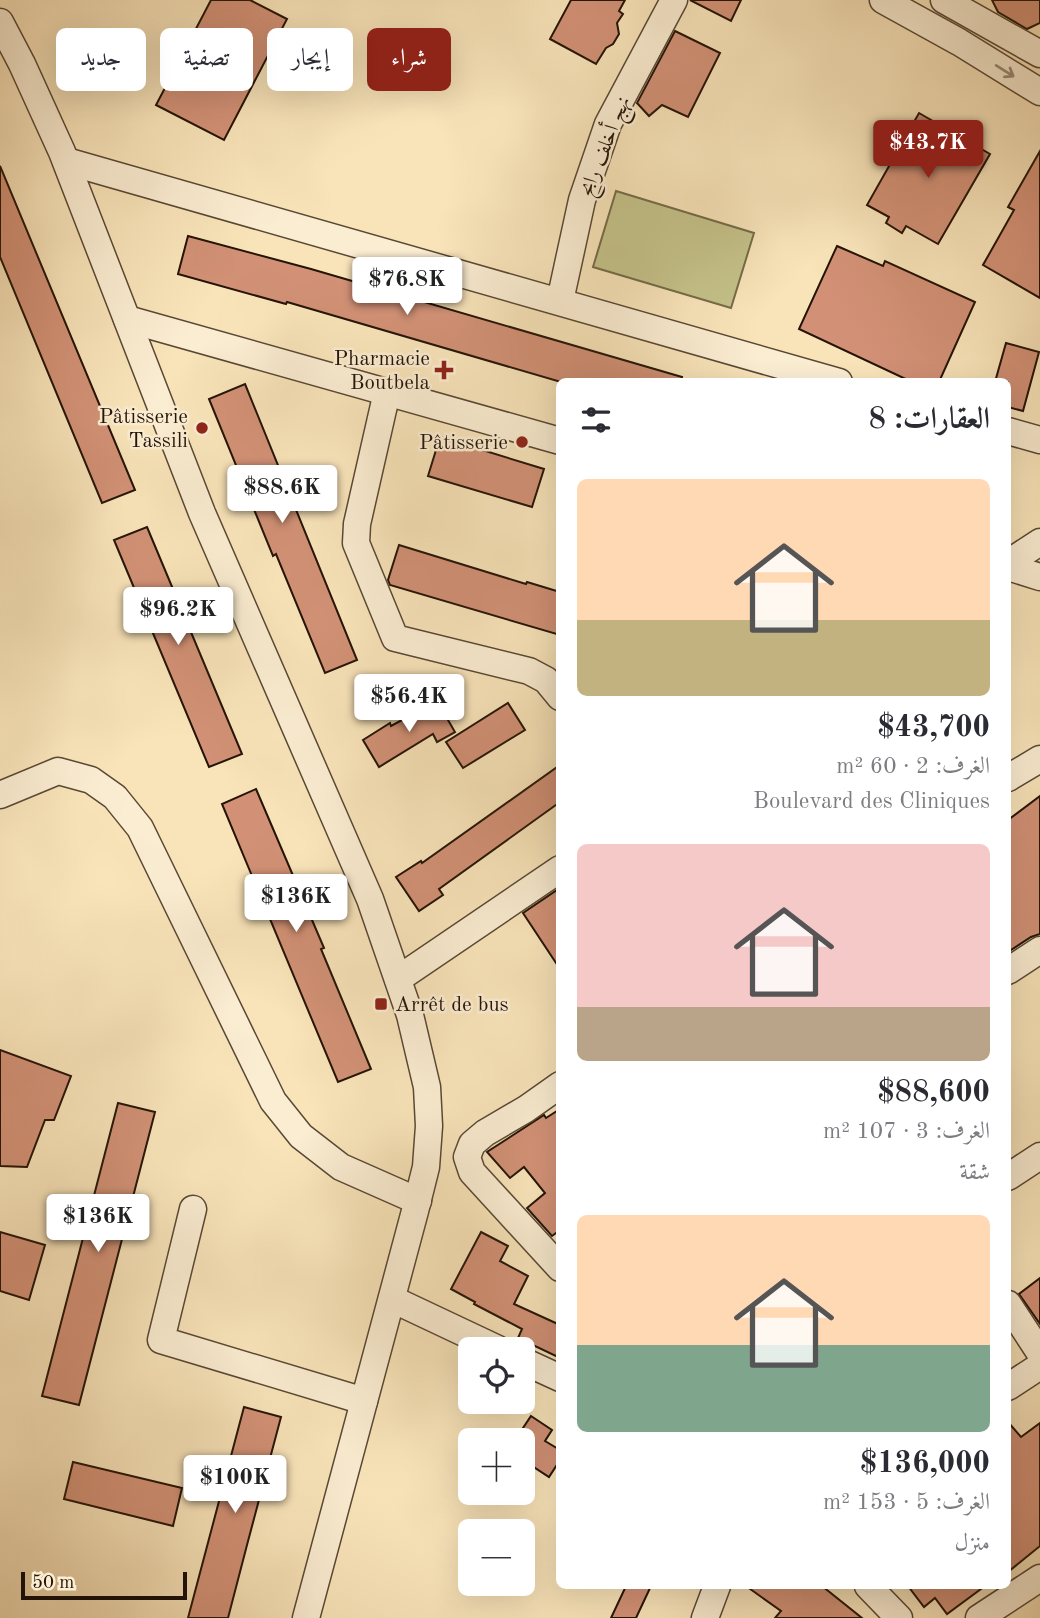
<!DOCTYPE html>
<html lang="ar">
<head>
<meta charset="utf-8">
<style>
	body { margin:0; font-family:"Old Standard TT",Amiri,serif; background:#f7f7f7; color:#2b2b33; direction:rtl; height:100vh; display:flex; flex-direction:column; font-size:26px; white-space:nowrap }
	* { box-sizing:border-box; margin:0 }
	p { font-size:23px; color:#7c7c81 }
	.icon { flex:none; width:38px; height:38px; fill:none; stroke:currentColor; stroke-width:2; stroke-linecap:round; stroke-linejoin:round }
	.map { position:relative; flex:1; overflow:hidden; direction:ltr }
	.side { position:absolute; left:556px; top:378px; width:455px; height:1211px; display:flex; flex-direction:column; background:#fff; border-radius:10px; box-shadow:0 7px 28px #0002; direction:rtl }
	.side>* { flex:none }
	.hud { position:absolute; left:21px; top:28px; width:430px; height:63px; direction:rtl; display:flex; gap:14px }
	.buttons { position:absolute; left:458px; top:1337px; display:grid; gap:14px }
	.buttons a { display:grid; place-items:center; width:77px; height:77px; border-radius:10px; background:#fff; box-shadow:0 7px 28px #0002; font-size:35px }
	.scale { position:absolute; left:21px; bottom:18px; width:166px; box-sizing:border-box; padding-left:7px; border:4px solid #241407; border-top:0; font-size:19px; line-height:24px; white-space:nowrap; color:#241407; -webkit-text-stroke:5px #fbedd2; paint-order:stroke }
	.price { position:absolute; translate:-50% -60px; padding:0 16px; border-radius:7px; background:#fff; color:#222; font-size:23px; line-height:46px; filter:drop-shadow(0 2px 4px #0008) }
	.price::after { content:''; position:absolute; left:50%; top:42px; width:21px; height:16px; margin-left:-10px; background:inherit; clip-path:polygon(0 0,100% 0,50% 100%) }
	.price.on { background:#8f2418; color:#fff }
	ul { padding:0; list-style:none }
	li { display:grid; align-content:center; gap:14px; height:371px; padding:0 21px }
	li span { display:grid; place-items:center; height:217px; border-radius:10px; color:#555 }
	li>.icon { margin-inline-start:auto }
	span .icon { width:126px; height:126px; fill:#fffc; stroke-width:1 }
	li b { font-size:30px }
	h2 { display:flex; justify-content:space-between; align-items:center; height:84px; padding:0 21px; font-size:30px }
	.chip { padding:0 24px; border-radius:10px; background:#fff; box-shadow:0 7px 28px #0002; font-size:24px; line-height:63px }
	.chip.on { background:#8f2418; color:#fff }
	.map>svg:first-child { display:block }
</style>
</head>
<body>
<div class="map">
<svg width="1040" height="1618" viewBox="0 0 1040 1618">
	<rect width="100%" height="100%" fill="#f9e4ba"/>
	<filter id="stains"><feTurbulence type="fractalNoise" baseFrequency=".00286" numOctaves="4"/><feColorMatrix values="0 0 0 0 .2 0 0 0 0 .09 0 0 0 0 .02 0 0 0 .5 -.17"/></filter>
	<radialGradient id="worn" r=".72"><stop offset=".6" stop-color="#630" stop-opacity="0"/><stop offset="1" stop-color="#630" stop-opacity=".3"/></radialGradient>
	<!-- green -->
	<polygon fill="#c5c28a" stroke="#746b48" stroke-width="2" points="616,191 754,233 731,308 593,267"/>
	<!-- building -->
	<g fill="#d29176" stroke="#241407" stroke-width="2">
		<polygon points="211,0 250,0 287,19 224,140 156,105"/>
		<polygon points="571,0 625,0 619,11 623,14 617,23 619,34 613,44 606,48 596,64 550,39"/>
		<polygon points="690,0 741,0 731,21"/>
		<polygon points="992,0 1040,0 1040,23 1027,29 998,12"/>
		<polygon points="675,31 720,53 688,117 662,105 649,116 637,103"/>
		<polygon points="919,113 990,154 938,244 906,226 902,233 886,223 889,217 867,205"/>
		<polygon points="1040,151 1040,298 983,265 1014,210 1008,207"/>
		<polygon points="0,166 135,490 102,503 0,257"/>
		<polygon points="188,236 311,269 682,377 681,382 561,382 287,302 286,304 178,274"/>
		<polygon points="837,246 883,266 885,261 975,302 939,382 912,382 799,329"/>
		<polygon points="1006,343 1039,352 1023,411 1008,407 1008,382 995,382"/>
		<polygon points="245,384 357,660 325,673 276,554 273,556 209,399"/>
		<polygon points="440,437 544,469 532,507 428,476"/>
		<polygon points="147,527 242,754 209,767 114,540"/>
		<polygon points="399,545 526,584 527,582 560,592 560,635 390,585 388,580"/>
		<polygon points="437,701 455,732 437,742 433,734 379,767 363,740 390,723 391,726"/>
		<polygon points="508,703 525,730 463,768 446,742"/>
		<polygon points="560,765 560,802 439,889 443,895 419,911 396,877 421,861 422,863"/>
		<polygon points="256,789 324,948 321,949 371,1069 338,1082 222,804"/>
		<polygon points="1040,796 1040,934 1031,937 1011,950 1008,946 1008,820"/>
		<polygon points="560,888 560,969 523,913"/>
		<polygon points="0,1050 71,1076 54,1120 45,1120 27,1167 0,1166"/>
		<polygon points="118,1103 155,1112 79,1405 42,1396"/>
		<polygon points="560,1109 560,1230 552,1236 527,1208 545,1193 524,1167 510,1178 487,1152 544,1115 546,1118"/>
		<polygon points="0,1232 45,1245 29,1300 0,1291"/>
		<polygon points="481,1232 508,1246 500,1261 528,1276 514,1304 560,1325 560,1358 518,1338 522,1329 474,1304 475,1302 451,1289"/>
		<polygon points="1040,1278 1040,1324 1019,1294"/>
		<polygon points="244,1407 281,1417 247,1545 228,1618 188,1618"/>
		<polygon points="531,1416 552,1430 545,1441 560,1450 560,1460 549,1477 523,1460 523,1440 515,1440"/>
		<polygon points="1008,1422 1021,1437 1040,1423 1040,1546 1008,1572"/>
		<polygon points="73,1462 182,1488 173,1526 64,1499"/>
		<polygon points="626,1586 651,1586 636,1618 611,1618"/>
		<polygon points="746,1586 822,1586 862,1618 775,1618 781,1611"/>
		<polygon points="908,1586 985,1586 947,1614 935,1598 924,1607"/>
	</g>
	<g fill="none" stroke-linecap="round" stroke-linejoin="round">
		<defs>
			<g id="minor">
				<polyline points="883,0 959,42 1040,92"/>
				<polyline points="944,0 1040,54"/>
				<polyline points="0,22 22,64 62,152 202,513 370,899 410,1015 427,1087 429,1126 426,1167 415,1211 306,1618"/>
				<polyline points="66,161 839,382"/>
				<polyline points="560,301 582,200 608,124 674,0"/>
				<polyline points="127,319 560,441"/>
				<polyline points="387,392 357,524 356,543 395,638 529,671 546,680 560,697"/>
				<polyline points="1008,431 1040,440"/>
				<polyline points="1008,563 1040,542"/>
				<polyline points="1008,567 1040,577"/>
				<polyline points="1008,778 1040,759"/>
				<polyline points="0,795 58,771 91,780 115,797 140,828 273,1101 301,1136 341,1167 418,1201"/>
				<polyline points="1008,971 1040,950"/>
				<polyline points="398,979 560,869"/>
				<polyline points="560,1085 526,1109 485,1133 472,1144 467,1157 472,1172 560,1268"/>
				<polyline points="1008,1177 1040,1156"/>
				<polyline points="193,1209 161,1340 364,1401"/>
				<polyline points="392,1299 498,1349"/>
				<polyline points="1008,1304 1040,1353"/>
				<polyline points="523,1361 560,1378"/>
				<polyline points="1008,1387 1040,1366"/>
				<polyline points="868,1586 899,1618"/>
				<polyline points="705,1618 717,1586"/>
				<polyline points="979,1618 1040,1578"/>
			</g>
		</defs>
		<!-- minor casing -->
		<use href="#minor" stroke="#594834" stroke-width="29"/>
		<!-- minor -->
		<use href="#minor" stroke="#fbedd2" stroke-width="26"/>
	</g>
	<!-- one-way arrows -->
	<defs><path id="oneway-shaft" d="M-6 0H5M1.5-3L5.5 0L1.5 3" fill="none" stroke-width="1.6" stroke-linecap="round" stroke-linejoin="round" transform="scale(1.75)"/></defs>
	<use stroke="#9a8b77" href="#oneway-shaft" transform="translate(1005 71) rotate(32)"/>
	<!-- markers -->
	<g fill="#8f2418" stroke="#fbedd2" stroke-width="2.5">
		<path d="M440.5 359.5h7v7h7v7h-7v7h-7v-7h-7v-7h7z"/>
		<circle cx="202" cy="428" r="7"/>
		<circle cx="522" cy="442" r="7"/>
		<rect x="374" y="997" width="14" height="14" rx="3.5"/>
	</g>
	<g text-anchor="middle" stroke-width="5" stroke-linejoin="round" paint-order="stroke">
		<!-- street labels -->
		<g font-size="21" fill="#241407" stroke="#fbedd2">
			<text transform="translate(604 146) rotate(-68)" y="7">نهج أخلف رابح</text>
		</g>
		<!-- poi labels -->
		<g font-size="21" fill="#241407" stroke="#fbedd2" text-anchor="end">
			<text x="430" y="365">Pharmacie<tspan x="430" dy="24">Boutbela</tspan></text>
			<text x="188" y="423">Pâtisserie<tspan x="188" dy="24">Tassili</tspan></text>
			<text x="508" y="449">Pâtisserie</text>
			<text x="395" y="1011" text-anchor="start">Arrêt de bus</text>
		</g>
	</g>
	<rect width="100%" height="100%" filter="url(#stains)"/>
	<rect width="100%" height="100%" fill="url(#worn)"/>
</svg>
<div class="buttons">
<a><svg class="icon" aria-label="locate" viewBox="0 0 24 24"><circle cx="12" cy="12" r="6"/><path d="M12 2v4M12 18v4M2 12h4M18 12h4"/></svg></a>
<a>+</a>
<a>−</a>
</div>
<div class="scale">50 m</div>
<b class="price on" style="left:928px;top:180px">$43.7K</b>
<b class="price" style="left:407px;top:317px">$76.8K</b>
<b class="price" style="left:282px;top:525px">$88.6K</b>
<b class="price" style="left:178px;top:647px">$96.2K</b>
<b class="price" style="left:409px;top:734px">$56.4K</b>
<b class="price" style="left:296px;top:934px">$136K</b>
<b class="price" style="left:98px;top:1254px">$136K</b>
<b class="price" style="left:235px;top:1515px">$100K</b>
<div class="hud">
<a class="chip on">شراء</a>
<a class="chip">إيجار</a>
<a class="chip">تصفية</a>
<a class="chip">جديد</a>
</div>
<section class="side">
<h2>العقارات: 8<svg class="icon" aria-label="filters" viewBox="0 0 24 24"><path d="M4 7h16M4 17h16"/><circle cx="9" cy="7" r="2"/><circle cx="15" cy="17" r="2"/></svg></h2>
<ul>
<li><span style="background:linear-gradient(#ffd9b3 65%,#c2b280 0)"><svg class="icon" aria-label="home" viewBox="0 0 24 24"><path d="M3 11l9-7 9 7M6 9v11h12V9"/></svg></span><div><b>$43,700</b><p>الغرف: 2 · 60 m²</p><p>Boulevard des Cliniques</p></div></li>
<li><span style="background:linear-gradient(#f6c9c9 75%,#b9a48a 0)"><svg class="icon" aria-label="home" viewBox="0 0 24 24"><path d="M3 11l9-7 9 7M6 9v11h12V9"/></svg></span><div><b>$88,600</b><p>الغرف: 3 · 107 m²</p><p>شقة</p></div></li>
<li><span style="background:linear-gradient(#ffd9b3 60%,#7fa58c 0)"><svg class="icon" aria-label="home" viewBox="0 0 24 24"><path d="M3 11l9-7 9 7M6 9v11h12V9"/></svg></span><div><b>$136,000</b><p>الغرف: 5 · 153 m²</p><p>منزل</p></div></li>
</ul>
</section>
</div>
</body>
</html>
